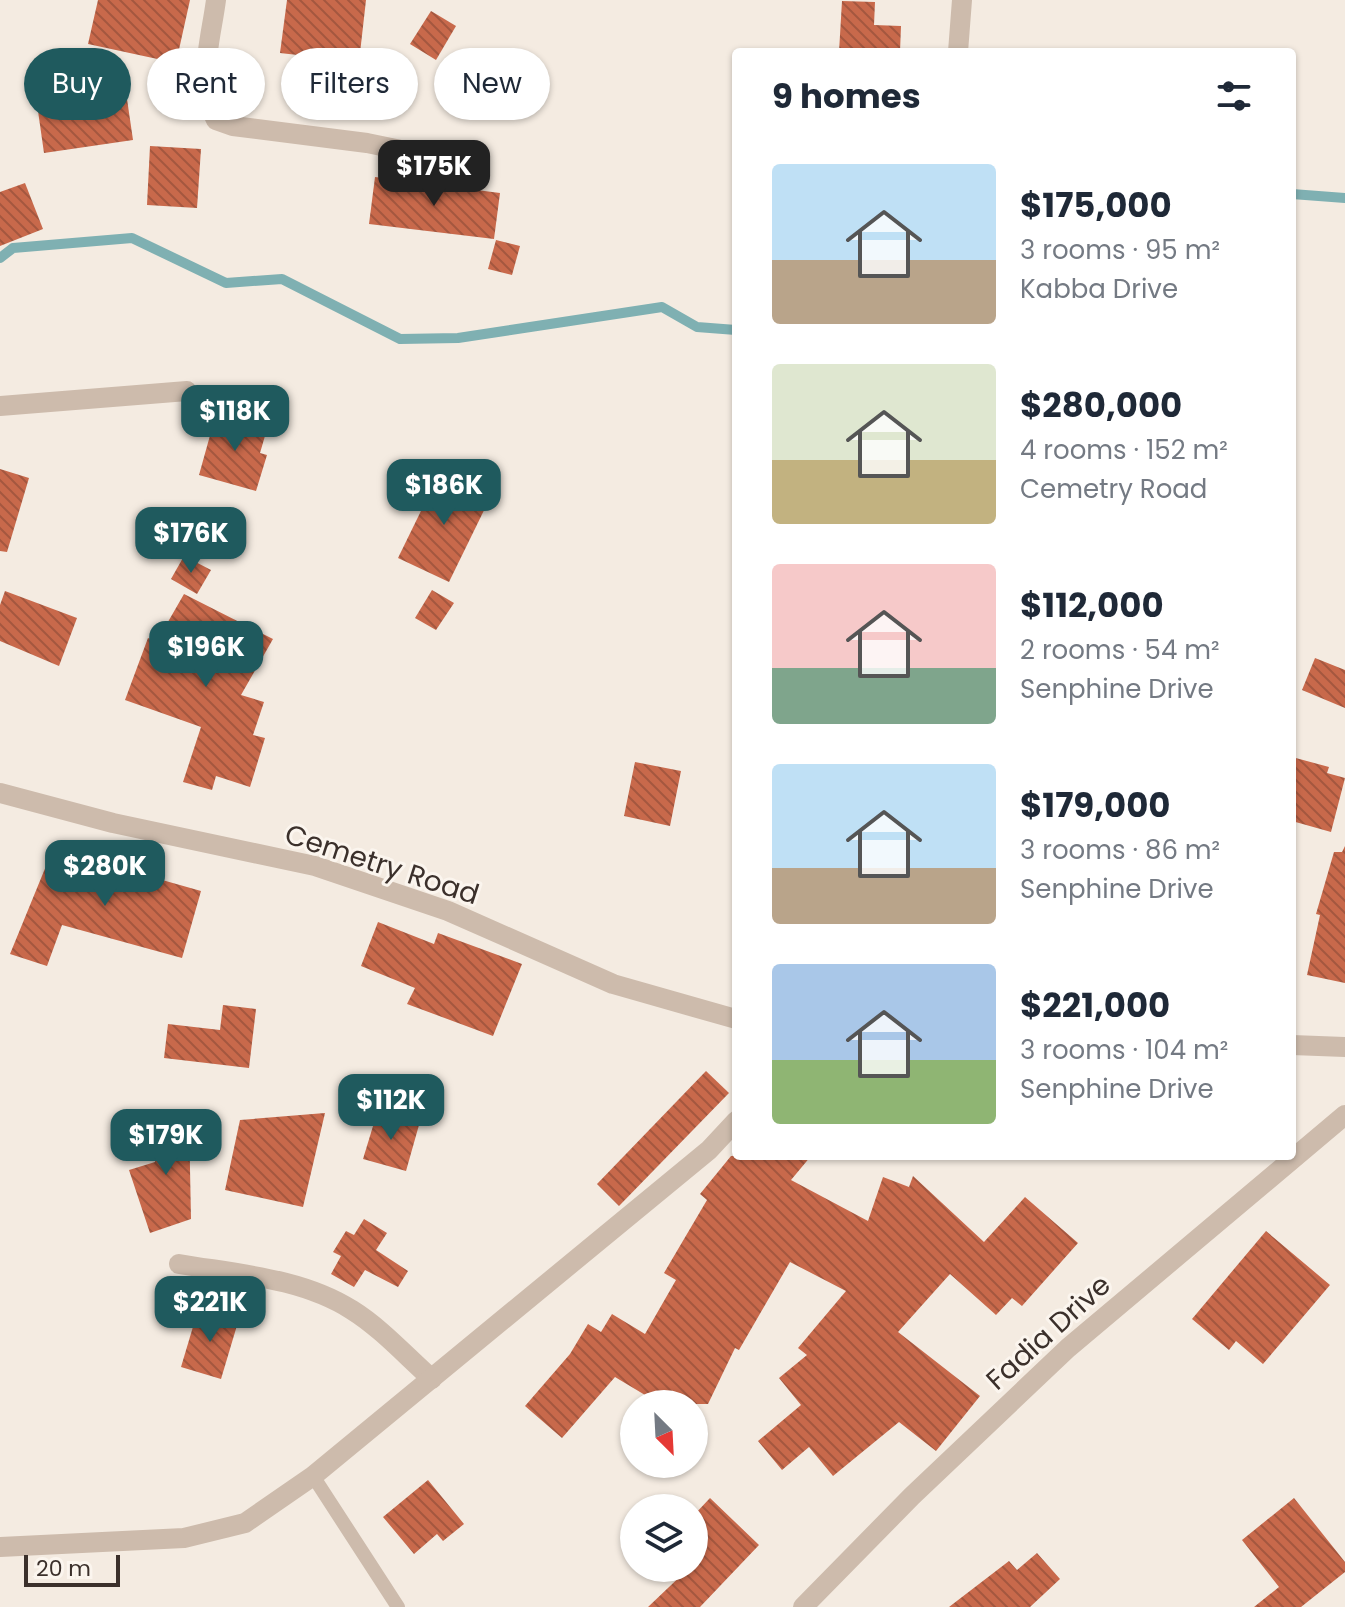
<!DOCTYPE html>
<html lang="en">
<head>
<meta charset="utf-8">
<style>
	body { margin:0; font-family:Poppins,sans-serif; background:#f2f2f3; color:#1f2937; height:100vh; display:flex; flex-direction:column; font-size:30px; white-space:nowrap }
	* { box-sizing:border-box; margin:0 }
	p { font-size:26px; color:#747a83 }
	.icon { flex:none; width:44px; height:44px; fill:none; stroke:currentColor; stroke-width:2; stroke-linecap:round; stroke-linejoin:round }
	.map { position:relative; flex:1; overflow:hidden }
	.side { position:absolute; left:732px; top:48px; width:564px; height:1112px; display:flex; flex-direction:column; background:#fff; border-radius:8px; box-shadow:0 2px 6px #0004 }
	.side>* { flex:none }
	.guide { position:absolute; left:24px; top:48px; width:588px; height:72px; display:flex; gap:16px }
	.needle { width:52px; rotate:156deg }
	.fabs { position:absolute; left:620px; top:1390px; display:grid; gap:16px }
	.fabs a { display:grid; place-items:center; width:88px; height:88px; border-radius:50%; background:#fff; box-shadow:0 2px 6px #0004; font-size:40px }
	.scale { position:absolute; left:24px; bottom:20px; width:96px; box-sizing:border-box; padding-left:8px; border:4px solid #3b302b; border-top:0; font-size:22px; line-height:28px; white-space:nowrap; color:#3b302b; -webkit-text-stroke:6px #fbf5ee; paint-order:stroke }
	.price { position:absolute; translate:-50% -68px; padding:0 18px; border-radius:16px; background:#1f5a5e; color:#fff; font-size:26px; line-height:52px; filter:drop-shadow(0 2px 4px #0008) }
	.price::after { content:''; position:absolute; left:50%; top:48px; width:24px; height:18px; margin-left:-12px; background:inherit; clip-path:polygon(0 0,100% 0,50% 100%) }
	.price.on { background:#222; color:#fff }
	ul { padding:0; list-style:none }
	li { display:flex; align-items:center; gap:24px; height:200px; padding:0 40px }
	li span { display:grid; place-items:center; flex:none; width:224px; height:160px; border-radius:8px; color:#555 }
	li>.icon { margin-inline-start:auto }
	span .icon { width:96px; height:96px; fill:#fffc; stroke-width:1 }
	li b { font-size:34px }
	h2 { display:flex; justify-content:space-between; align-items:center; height:96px; padding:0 40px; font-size:34px }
	.pill { padding:0 28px; border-radius:36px; background:#fff; box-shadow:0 2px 6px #0004; font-size:28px; line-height:72px }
	.pill.on { background:#1f5a5e; color:#fff }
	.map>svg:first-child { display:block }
</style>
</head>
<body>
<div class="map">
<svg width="1345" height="1607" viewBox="0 0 1345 1607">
	<defs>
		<pattern id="building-back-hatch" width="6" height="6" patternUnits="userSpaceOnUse" patternTransform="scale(2)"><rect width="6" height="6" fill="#c8694b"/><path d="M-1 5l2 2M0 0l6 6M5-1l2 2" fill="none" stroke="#a4573f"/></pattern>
	</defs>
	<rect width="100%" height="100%" fill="#f4ebe1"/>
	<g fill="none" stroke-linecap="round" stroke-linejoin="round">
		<!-- stream -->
		<g stroke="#7fb0b2" stroke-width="10">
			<polyline points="1292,194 1345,198"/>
			<polyline points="0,258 13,248 132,238 226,283 282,279 400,339 458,338 662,307 697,327 736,330"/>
		</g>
	</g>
	<!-- building -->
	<g fill="url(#building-back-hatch)">
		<polygon points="98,0 190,0 176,63 88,44"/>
		<polygon points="287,0 366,0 359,62 280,53"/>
		<polygon points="842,1 875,2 874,25 901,26 900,52 839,52"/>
		<polygon points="431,11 456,26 436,60 410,44"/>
		<polygon points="127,99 133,140 44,153 38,111"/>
		<polygon points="150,146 201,149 197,208 147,205"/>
		<polygon points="375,177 500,193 494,239 369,224"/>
		<polygon points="25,183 43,229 0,246 0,192"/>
		<polygon points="496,240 520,246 512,275 488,269"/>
		<polygon points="216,414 267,429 260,453 267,455 256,491 199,475"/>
		<polygon points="0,469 29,478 7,552 0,551"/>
		<polygon points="440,472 491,496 449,582 398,558"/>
		<polygon points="184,556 211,570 197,594 171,579"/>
		<polygon points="432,590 454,603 436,630 415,618"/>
		<polygon points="5,591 77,618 59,666 0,641 0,605"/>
		<polygon points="184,594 273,639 241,695 264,702 253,735 265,738 250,787 216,776 212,790 183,782 201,727 125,700 148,638 157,641"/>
		<polygon points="1315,658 1345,670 1345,708 1302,690"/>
		<polygon points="1292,757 1329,767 1327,773 1345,778 1331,832 1292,821"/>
		<polygon points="635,762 681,771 670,826 624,816"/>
		<polygon points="1345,846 1345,983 1307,975 1320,915 1316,914 1334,852 1342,852"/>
		<polygon points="53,849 201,891 182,958 62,925 47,966 10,954"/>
		<polygon points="378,922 434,944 438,933 522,964 493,1036 407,1004 415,988 361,966"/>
		<polygon points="223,1005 256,1009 249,1068 164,1058 168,1024 220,1030"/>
		<polygon points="706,1071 729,1093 619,1206 597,1184"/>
		<polygon points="325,1113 303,1207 225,1190 240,1120"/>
		<polygon points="377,1113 419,1125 406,1171 363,1159"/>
		<polygon points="189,1118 191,1219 150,1233 129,1170 155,1162 153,1120"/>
		<polygon points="731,1156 811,1156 791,1180 868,1221 883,1177 909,1187 913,1176 984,1242 1025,1197 1078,1243 1022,1306 1012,1298 996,1315 950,1274 898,1332 980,1396 936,1451 899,1422 833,1476 809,1447 782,1470 758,1441 801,1405 779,1378 807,1355 798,1348 846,1291 790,1262 739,1350 735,1348 708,1404 660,1404 615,1377 562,1438 525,1406 570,1354 588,1324 601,1332 612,1314 645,1334 676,1280 664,1273 707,1200 700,1194"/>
		<polygon points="364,1219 387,1233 376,1250 408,1271 398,1287 365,1270 354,1287 331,1274 341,1256 333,1252 346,1231 354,1235"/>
		<polygon points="1266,1231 1330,1285 1263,1364 1236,1341 1229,1350 1192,1319"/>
		<polygon points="198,1310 238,1322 221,1379 181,1367"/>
		<polygon points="428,1480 464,1524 443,1541 437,1534 414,1554 383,1517"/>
		<polygon points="710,1498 759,1545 700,1607 648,1607 689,1568 694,1568 694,1515"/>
		<polygon points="1294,1498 1345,1562 1345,1572 1301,1607 1254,1607 1279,1587 1242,1540"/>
		<polygon points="1037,1553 1060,1579 1030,1607 949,1607 1009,1561 1017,1570"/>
	</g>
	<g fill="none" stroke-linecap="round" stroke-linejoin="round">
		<!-- service -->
		<polyline stroke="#cdbbac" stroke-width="14" points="313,1476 398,1607"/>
		<!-- minor -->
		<g stroke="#cdbbac" stroke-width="20">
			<path d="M216,0C211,39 196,85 216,120L233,126L367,143L464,163"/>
			<polyline points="958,52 962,0"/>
			<polyline points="0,406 187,391"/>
			<path d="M179,1264C237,1274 302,1278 352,1310C381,1328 407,1357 432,1379"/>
			<polyline points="0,1547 184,1538 245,1523 313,1476 709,1150 736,1121"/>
			<polyline points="803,1607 912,1496 1068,1348 1345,1115"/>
		</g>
		<!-- tertiary -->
		<g stroke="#cdbbac" stroke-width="20">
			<polyline points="0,793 113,823 315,866 448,911 613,984 736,1019"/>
			<polyline points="1292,1045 1345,1047"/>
		</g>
	</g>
	<g text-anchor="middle" stroke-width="6" stroke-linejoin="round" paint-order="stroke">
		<!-- street labels -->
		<g font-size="28" fill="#3b302b" stroke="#fbf5ee">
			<text transform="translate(382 864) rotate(18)" y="10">Cemetry Road</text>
			<text transform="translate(1048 1332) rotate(-42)" y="10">Fadia Drive</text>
		</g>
	</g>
</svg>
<div class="fabs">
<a><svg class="needle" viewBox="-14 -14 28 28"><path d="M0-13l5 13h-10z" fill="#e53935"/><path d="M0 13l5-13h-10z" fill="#747a83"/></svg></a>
<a><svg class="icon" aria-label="layers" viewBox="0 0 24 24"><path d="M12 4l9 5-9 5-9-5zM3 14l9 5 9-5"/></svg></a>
</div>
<div class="scale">20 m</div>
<b class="price on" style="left:434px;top:208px">$175K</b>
<b class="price" style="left:235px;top:453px">$118K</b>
<b class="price" style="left:444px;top:527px">$186K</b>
<b class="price" style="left:191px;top:575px">$176K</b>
<b class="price" style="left:206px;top:689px">$196K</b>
<b class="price" style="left:105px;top:908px">$280K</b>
<b class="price" style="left:391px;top:1142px">$112K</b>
<b class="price" style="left:166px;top:1177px">$179K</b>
<b class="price" style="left:210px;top:1344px">$221K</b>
<div class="guide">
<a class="pill on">Buy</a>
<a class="pill">Rent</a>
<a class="pill">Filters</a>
<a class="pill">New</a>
</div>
<section class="side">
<h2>9 homes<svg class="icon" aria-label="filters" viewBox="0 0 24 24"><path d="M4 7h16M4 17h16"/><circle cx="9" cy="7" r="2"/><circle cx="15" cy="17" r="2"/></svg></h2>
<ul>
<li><span style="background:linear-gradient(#bfe0f5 60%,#b9a48a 0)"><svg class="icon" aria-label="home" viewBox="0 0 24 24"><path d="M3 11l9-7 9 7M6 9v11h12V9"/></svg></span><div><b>$175,000</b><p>3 rooms · 95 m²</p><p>Kabba Drive</p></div></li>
<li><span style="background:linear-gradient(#dfe7d0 60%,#c2b280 0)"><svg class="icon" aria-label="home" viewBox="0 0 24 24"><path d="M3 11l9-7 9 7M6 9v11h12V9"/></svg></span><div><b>$280,000</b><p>4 rooms · 152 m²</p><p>Cemetry Road</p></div></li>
<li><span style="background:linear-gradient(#f6c9c9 65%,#7fa58c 0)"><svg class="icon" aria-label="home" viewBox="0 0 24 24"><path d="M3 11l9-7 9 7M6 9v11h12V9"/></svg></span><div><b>$112,000</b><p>2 rooms · 54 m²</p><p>Senphine Drive</p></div></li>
<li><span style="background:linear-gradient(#bfe0f5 65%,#b9a48a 0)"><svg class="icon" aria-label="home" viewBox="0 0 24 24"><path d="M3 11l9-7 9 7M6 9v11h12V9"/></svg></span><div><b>$179,000</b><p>3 rooms · 86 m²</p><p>Senphine Drive</p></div></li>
<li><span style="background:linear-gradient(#a9c7e8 60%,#8fb573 0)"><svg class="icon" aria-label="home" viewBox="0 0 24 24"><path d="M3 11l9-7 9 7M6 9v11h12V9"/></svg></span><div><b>$221,000</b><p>3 rooms · 104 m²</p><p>Senphine Drive</p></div></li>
</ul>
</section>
</div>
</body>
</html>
